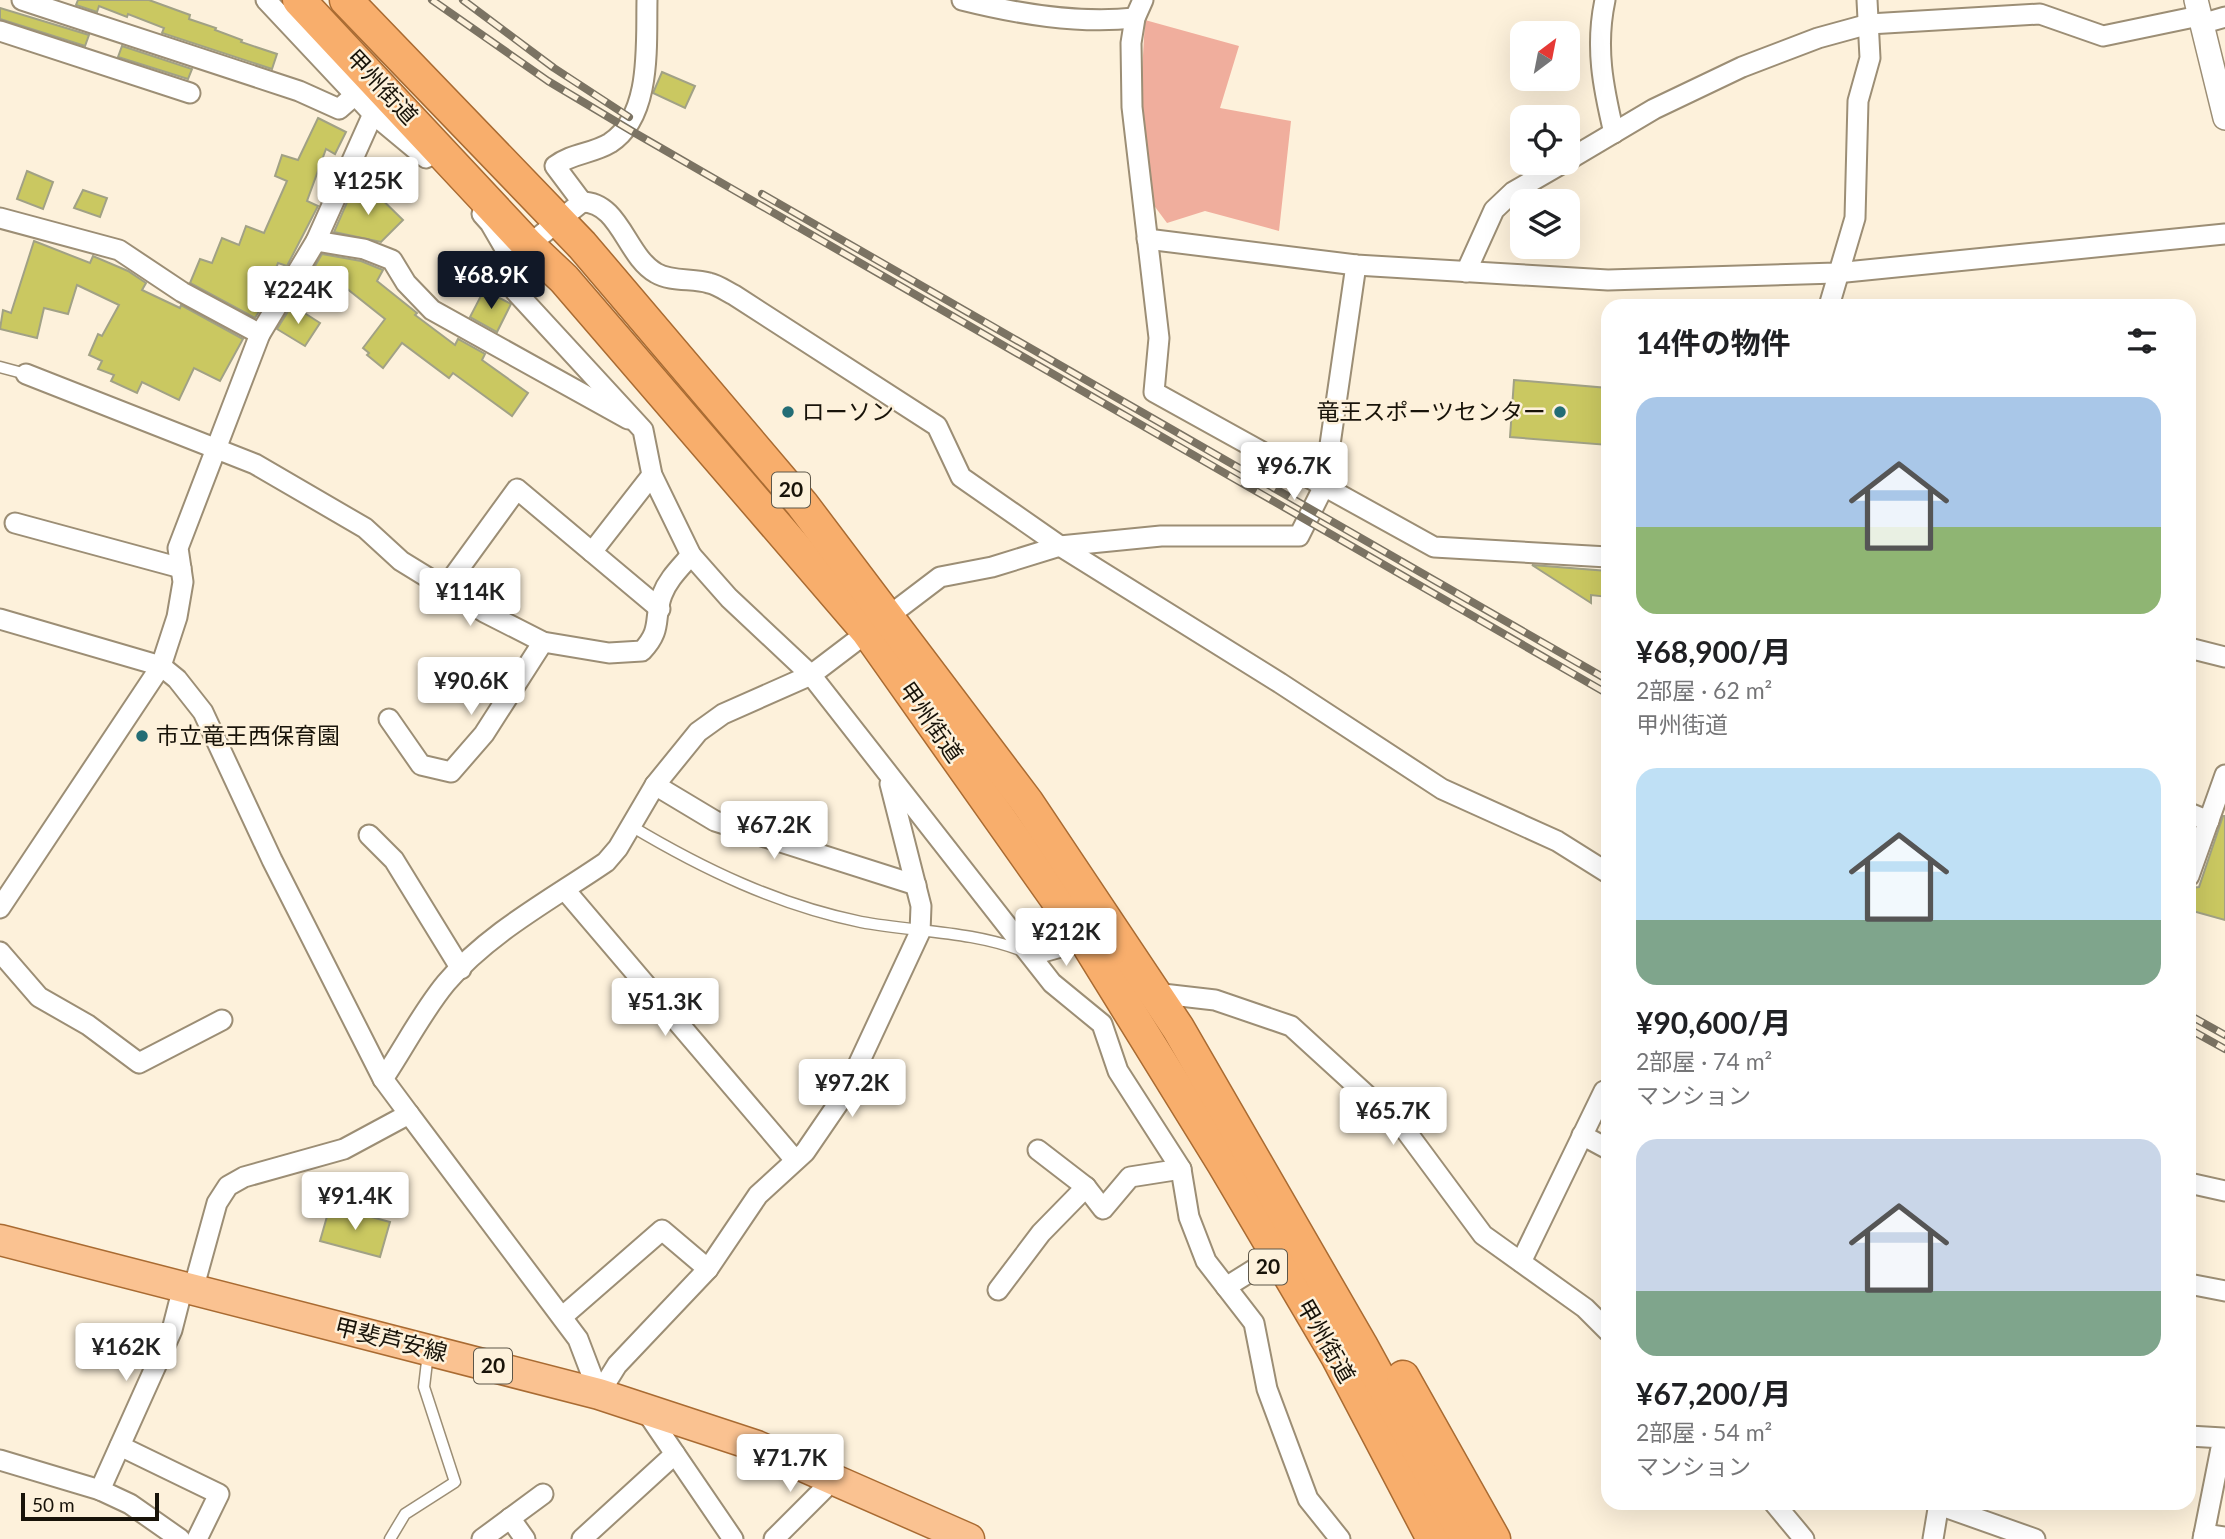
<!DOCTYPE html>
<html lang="ja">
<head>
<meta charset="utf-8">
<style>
	body { margin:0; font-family:Lato,"Noto Sans JP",sans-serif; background:#f2f2f2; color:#202124; height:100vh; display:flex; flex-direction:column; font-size:26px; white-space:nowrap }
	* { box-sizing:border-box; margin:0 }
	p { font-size:23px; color:#757577 }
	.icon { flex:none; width:38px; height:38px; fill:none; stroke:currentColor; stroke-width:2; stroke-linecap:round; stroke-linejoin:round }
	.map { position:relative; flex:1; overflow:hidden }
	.side { position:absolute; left:1601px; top:299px; width:595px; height:1211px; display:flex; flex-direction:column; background:#fff; border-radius:21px; box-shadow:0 7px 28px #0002 }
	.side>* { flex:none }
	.needle { width:46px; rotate:32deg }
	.controls { position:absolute; left:1510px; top:21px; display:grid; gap:14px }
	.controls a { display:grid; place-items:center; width:70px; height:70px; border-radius:14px; background:#fff; box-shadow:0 7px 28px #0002; font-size:35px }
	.scale { position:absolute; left:21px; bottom:18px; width:138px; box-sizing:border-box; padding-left:7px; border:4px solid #181309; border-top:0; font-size:19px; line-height:24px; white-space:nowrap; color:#181309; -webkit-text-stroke:5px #fdf1db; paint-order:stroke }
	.price { position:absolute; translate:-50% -60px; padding:0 16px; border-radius:7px; background:#fff; color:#222; font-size:23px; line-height:46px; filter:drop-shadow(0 2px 4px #0008) }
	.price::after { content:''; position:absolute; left:50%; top:42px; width:21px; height:16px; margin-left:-10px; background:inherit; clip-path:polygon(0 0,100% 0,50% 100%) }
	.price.active { background:#111827; color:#fff }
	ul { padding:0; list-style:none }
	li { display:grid; align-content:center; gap:14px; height:371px; padding:0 35px }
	li span { display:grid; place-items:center; height:217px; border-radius:21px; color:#555 }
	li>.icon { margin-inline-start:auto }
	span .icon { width:126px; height:126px; fill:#fffc; stroke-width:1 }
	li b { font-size:30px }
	h2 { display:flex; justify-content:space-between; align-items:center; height:84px; padding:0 35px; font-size:30px }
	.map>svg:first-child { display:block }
</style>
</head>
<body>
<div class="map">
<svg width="2225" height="1539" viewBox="0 0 2225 1539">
	<rect width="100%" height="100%" fill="#fdf1db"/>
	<!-- green -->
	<polygon fill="#f0ae9d" points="1145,20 1239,46 1220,108 1291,121 1279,231 1205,211 1167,223 1147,196 1140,109"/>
	<!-- building -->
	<g fill="#cac861" stroke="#a1a185" stroke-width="2">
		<polygon points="78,0 149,0 190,15 189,19 216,28 215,30 242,40 241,42 277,54 272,69 162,33 164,28 128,14 127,17 99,6 97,12 76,5"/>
		<polygon points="0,8 89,35 85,46 0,19"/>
		<polygon points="122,46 192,69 188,79 118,57"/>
		<polygon points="662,72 695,86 685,108 653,93"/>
		<polygon points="318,118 346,132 335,154 326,149 307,201 318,206 287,266 278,263 267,290 271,292 255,318 190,283 200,259 212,263 222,238 239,245 246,226 264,233 287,181 275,176 282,155 298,160"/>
		<polygon points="27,171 53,182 43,209 17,199"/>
		<polygon points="365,183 403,220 381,242 334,232 348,200"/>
		<polygon points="83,190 107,198 100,217 74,208"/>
		<polygon points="34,241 90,263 93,256 128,271 146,283 142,290 180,308 181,305 243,339 220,381 194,368 179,400 142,382 137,393 111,381 114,375 98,369 102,361 89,355 98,334 102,336 119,305 77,285 68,314 44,308 37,338 0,329 3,310 11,313"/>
		<polygon points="322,254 361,261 383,270 377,281 417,313 415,315 455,345 458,339 485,354 482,360 528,393 512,416 453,373 449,378 402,343 383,368 367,355 369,353 363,348 385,319 341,284 339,287 312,271"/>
		<polygon points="484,290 511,304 497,332 470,317"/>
		<polygon points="292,305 320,323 305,346 277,329"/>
		<polygon points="1514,380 1608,388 1608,445 1510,437"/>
		<polygon points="1532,565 1608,571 1608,597 1591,595 1591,603"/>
		<polygon points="2223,816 2225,816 2225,920 2189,910 2191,888 2199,887"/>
		<polygon points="330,1206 390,1222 380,1257 320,1241"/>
	</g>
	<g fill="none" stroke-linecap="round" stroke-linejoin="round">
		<defs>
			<g id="service">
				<polyline points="0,367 26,374"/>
				<path d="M631,826C703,869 778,905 861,922C915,932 972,931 1023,951"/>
				<polyline points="390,1539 405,1514 455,1482 424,1387 428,1353"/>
			</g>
			<g id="minor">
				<polyline points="22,0 299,91 339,109 355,95"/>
				<polyline points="266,0 373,114 426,158"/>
				<path d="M647,0C646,45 652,116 610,143C592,154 572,153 555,166L582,202L519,253L520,275L515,291L643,430L652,475L691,555L729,598L811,675L1052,983L1102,1024L1118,1071L1181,1169L1189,1217L1206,1261L1254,1323L1267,1389L1308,1499L1340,1539"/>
				<path d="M962,0C1018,14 1077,24 1135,18"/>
				<polyline points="1143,0 1135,18 1131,43 1132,107 1159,338 1154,392 1434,547 1608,557"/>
				<path d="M1605,0C1595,47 1603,87 1614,133"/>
				<polyline points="2201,24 2225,17"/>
				<polyline points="0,31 190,93"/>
				<polyline points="1568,160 1654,109 1742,67 1818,38 1869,24 2040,14 2103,36 2199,16"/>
				<path d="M582,202C620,202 626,256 656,273C671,282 694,278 709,283C718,285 726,291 734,295L937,426L961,477L1060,546L1280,683L1442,789L1557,841L1608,873"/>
				<polyline points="482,214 490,223 518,271"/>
				<polyline points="0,218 119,250 182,292 260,334"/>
				<polyline points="1147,239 1356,265 1608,280 1836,273 2225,234"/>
				<polyline points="316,241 364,249 392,260 406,283 432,310 628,419"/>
				<polyline points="1466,272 1494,210 1513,192 1563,163"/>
				<polyline points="1829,306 1855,218 1858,101 1870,58 1867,0"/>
				<path d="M26,374L255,464L365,528L401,561L484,612L543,642L609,653L642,651C663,629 653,619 662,595C668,579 680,568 691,555"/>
				<polyline points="15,523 181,568"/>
				<polyline points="592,552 660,609"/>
				<polyline points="445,588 517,489 592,552 652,475"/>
				<polyline points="0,619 161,666 177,679 203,712 272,860 383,1079 409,1114 344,1149 244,1177 228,1186 217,1203 193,1290"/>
				<polyline points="2189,648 2225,657"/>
				<polyline points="389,719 421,765 451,772 484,734 543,642"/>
				<polyline points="655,785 715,821 916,885"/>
				<polyline points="2189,813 2209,821"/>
				<polyline points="369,835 394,860 461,969"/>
				<polyline points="2189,876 2225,775"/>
				<polyline points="565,890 795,1160"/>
				<polyline points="0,908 161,666 177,617 183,582 178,548 260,334 316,241 373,114 389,95"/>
				<polyline points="0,952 39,997 88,1025 139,1063 222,1020"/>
				<polyline points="1032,955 1068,945 1082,935"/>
				<polyline points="1154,993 1215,1000 1291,1026 1406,1131 1483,1235 1585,1308 1608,1331"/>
				<path d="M383,1079C404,1048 422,1012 446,983C488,933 552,899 606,862L618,848L655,785L698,732L723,714L811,675L940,577L992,567L1060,546L1161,536H1299L1324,486L1356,265"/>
				<polyline points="409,1114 578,1339 599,1394"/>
				<polyline points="1582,1135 1608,1149"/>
				<polyline points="1038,1150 1086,1187"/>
				<polyline points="2189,1183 2225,1191"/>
				<polyline points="1521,1262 1604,1091"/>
				<polyline points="2189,1284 2225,1291"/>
				<polyline points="1226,1287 1266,1262"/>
				<polyline points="998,1290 1041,1233 1086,1187 1103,1209 1130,1177 1181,1169"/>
				<polyline points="562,1317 662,1230 708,1269"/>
				<polyline points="599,1394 617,1365 708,1269 758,1195 805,1152 844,1095 920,932 921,906 890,784"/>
				<polyline points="643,1407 733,1539"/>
				<polyline points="2189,1436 2223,1438 2203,1539"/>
				<polyline points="120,1446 219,1494 197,1539"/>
				<polyline points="0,1460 100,1490 130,1504 180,1539"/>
				<polyline points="100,1490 172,1330 183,1287"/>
				<polyline points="1774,1503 1804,1539"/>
				<polyline points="1939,1505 2035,1539"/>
				<polyline points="510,1518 525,1539"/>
				<polyline points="2204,1534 2225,1537"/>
				<polyline points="482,1539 543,1494"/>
				<polyline points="582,1539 675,1454"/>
				<polyline points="774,1539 835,1478"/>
				<polyline points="1933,1539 1939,1503"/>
			</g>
			<polyline id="tertiary" points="2196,0 2225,118"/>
			<polyline id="primary" points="0,1240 599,1394 757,1446 969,1539"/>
			<g id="trunk">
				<polyline points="299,0 528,245 564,279 867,631 1082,935 1223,1163 1337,1356 1433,1539"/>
				<polyline points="346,0 582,245 802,504 1027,802 1178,1028 1361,1345 1467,1539"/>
				<polyline points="1403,1377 1494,1539"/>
			</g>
		</defs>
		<!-- service casing -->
		<use href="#service" stroke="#9c8e75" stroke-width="13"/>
		<!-- minor casing -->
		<use href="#minor" stroke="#9c8e75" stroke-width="23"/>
		<!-- tertiary casing -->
		<use href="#tertiary" stroke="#9c8e75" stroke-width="26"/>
		<!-- primary casing -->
		<use href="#primary" stroke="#a96b32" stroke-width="33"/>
		<!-- trunk casing -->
		<use href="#trunk" stroke="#a96b32" stroke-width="35"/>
		<!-- service -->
		<use href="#service" stroke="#fff" stroke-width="10"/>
		<!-- minor -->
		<use href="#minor" stroke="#fff" stroke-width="19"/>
		<!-- tertiary -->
		<use href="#tertiary" stroke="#fff" stroke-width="23"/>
		<!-- primary -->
		<use href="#primary" stroke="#fac291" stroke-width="30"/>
		<!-- trunk -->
		<use href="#trunk" stroke="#f8ae6c" stroke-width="32"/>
		<defs>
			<g id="rail">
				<polyline points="432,0 548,81 635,133 1608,694"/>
				<polyline points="463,0 554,68 629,117"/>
				<polyline points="762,194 1608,680"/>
				<polyline points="2189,1015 2225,1035"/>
				<polyline points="2189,1029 2225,1049"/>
			</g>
		</defs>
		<!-- rail casing -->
		<use href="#rail" stroke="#7b7363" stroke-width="8"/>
		<!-- rail -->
		<use href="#rail" stroke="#fdf1db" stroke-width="5" stroke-dasharray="16" stroke-linecap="butt"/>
	</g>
	<!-- markers -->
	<g fill="#236d75" stroke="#fdf1db" stroke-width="2.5">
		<circle cx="788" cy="412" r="7"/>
		<circle cx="1560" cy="412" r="7"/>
		<circle cx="142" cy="736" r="7"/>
	</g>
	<g text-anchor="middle" stroke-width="5" stroke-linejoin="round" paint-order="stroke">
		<!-- shield labels -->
		<g fill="#fdf1db" stroke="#5d5648" stroke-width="2">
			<rect x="772" y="472.5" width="38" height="35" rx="5"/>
			<rect x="1249" y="1249.5" width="38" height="35" rx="5"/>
			<rect x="474" y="1348.5" width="38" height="35" rx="5"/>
		</g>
		<g font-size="21" font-weight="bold" fill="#181309">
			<text x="791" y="497">20</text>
			<text x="1268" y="1274">20</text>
			<text x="493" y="1373">20</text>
		</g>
		<!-- street labels -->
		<g font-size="23" fill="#181309" stroke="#fdf1db">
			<text transform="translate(382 87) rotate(47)" y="8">甲州街道</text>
			<text transform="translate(931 722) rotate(55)" y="8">甲州街道</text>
			<text transform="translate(391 1340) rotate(14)" y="8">甲斐芦安線</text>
			<text transform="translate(1326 1341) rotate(60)" y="8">甲州街道</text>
		</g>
		<!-- poi labels -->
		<g font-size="23" fill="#181309" stroke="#fdf1db" text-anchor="start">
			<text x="802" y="420">ローソン</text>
			<text x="1546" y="420" text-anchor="end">竜王スポーツセンター</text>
			<text x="156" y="744">市立竜王西保育園</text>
		</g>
	</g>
</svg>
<div class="controls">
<a><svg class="needle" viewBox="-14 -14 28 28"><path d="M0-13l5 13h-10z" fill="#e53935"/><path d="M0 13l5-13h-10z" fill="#757577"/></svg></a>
<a><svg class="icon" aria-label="locate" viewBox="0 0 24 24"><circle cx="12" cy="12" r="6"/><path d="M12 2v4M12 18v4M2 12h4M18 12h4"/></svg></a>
<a><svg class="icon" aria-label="layers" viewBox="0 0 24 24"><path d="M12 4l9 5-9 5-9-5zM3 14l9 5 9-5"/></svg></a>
</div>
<div class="scale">50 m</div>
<b class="price" style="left:368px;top:217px">¥125K</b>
<b class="price active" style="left:491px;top:311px">¥68.9K</b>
<b class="price" style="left:298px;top:326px">¥224K</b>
<b class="price" style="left:1294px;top:502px">¥96.7K</b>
<b class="price" style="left:470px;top:628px">¥114K</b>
<b class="price" style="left:471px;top:717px">¥90.6K</b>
<b class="price" style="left:774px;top:861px">¥67.2K</b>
<b class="price" style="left:1066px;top:968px">¥212K</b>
<b class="price" style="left:665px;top:1038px">¥51.3K</b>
<b class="price" style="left:852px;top:1119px">¥97.2K</b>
<b class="price" style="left:1393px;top:1147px">¥65.7K</b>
<b class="price" style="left:355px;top:1232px">¥91.4K</b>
<b class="price" style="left:126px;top:1383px">¥162K</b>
<b class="price" style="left:790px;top:1494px">¥71.7K</b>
<section class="side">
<h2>14件の物件<svg class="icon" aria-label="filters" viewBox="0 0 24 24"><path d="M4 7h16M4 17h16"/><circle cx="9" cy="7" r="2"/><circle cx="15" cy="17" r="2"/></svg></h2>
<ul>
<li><span style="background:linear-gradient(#a9c7e8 60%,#8fb573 0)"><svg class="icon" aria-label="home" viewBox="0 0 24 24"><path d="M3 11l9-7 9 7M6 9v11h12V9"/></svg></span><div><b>¥68,900/月</b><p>2部屋 · 62 m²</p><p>甲州街道</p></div></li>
<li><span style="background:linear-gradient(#bfe0f5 70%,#7fa58c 0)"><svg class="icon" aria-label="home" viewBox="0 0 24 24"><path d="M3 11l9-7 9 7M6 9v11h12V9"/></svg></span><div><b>¥90,600/月</b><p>2部屋 · 74 m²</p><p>マンション</p></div></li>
<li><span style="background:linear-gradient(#c9d6e8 70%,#7fa58c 0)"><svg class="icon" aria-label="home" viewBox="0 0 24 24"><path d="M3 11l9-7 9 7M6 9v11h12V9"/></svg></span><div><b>¥67,200/月</b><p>2部屋 · 54 m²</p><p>マンション</p></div></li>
</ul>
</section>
</div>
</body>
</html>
